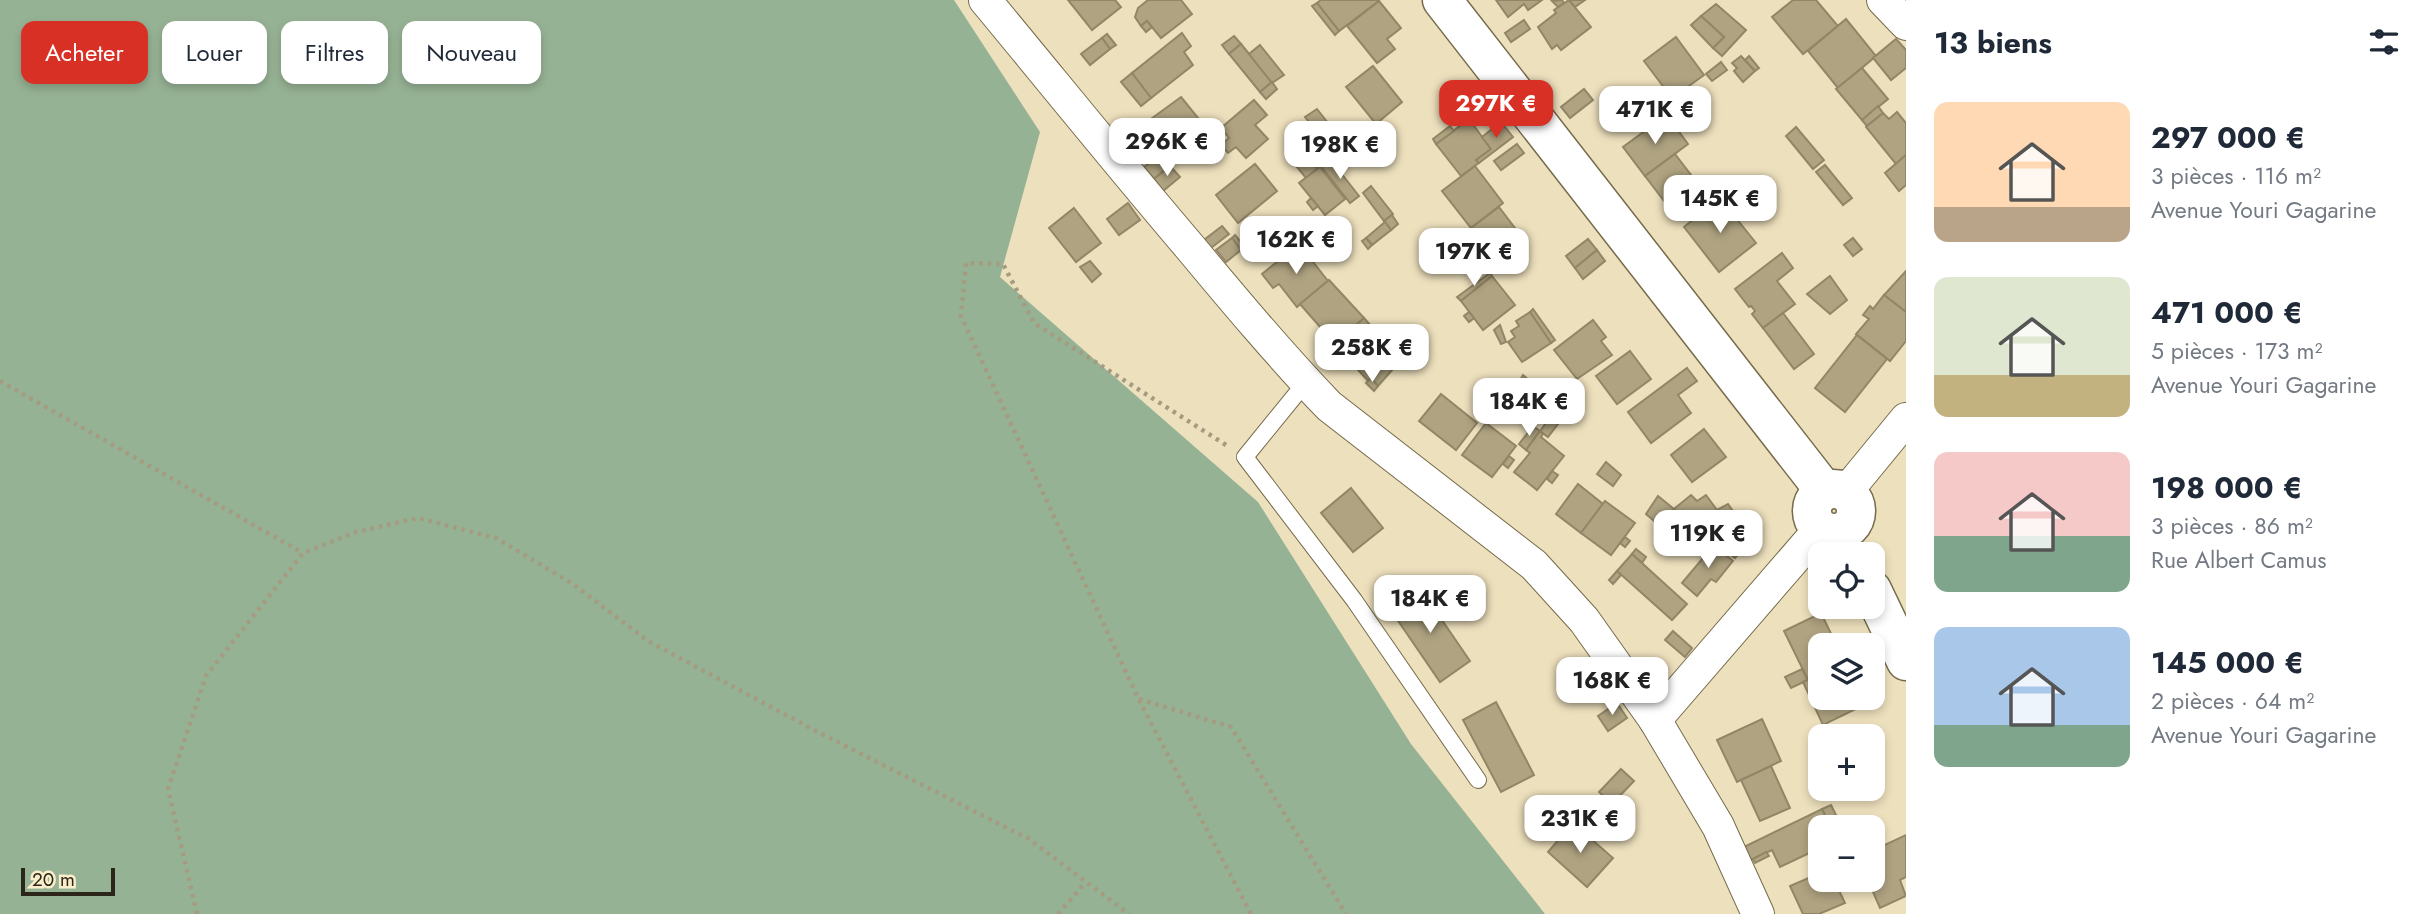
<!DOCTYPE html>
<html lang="fr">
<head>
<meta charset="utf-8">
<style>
	body { margin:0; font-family:Jost,sans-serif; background:#f6f6f7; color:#1f2937; height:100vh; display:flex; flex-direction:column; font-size:26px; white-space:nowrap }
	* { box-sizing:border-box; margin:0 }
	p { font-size:23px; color:#747a83 }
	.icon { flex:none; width:38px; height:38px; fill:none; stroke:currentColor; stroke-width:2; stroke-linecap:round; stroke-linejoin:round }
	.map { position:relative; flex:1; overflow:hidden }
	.panel { display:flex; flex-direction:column; background:#fff; width:525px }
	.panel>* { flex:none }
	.guide { position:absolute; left:21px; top:21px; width:665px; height:63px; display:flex; gap:14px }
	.tools { position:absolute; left:1808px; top:542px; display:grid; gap:14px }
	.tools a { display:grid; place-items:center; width:77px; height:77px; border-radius:14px; background:#fff; box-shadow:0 4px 10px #0003; font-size:35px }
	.scale { position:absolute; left:21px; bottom:18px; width:94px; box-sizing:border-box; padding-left:7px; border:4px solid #2b2619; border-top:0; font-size:19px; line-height:24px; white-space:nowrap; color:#2b2619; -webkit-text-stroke:5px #faedca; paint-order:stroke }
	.price { position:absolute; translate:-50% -60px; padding:0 16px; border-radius:14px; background:#fff; color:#222; font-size:23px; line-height:46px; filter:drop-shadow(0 2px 4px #0008) }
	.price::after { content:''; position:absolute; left:50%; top:42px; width:21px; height:16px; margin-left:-10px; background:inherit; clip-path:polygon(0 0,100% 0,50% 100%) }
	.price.active { background:#d93025; color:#fff }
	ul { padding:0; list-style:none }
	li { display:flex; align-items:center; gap:21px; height:175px; padding:0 28px }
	li span { display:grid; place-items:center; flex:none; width:196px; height:140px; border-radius:14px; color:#555 }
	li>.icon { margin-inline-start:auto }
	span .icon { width:84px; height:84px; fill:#fffc; stroke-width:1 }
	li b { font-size:30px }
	h2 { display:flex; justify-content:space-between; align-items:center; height:84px; padding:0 28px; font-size:30px }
	.pill { padding:0 24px; border-radius:14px; background:#fff; box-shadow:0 4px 10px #0003; font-size:24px; line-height:63px }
	.pill.active { background:#d93025; color:#fff }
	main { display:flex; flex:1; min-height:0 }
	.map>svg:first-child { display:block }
</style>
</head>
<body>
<main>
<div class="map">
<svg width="1906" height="914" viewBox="0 0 1906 914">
	<rect width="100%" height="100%" fill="#ede0bd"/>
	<!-- forest -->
	<polygon fill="#96b294" points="0,0 954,0 1040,132 1000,277 1258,502 1411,744 1545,914 0,914"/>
	<!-- building -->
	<g fill="#afa381" stroke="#928666" stroke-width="2">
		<polygon points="1068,0 1115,0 1121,7 1092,30"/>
		<polygon points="1148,0 1181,0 1192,14 1161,38 1147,21 1141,26 1135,17 1138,8"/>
		<polygon points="1321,0 1378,0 1379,1 1339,31 1317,3"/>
		<polygon points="1496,0 1542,0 1528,10 1524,4 1508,17"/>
		<polygon points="1562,0 1564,3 1558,7 1552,1"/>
		<polygon points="1569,0 1591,27 1561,50 1557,45 1552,49 1538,27 1556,13 1554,10"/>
		<polygon points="1569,0 1585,0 1575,7"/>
		<polygon points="1793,0 1816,0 1838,26 1803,54 1772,17"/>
		<polygon points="1379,1 1401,28 1387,39 1395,49 1377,63 1347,26"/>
		<polygon points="1317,3 1339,31 1335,35 1312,6"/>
		<polygon points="1716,4 1746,30 1722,56 1713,48 1724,37 1701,16"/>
		<polygon points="1701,16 1724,37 1713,48 1691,25"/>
		<polygon points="1846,19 1876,56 1838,88 1808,51"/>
		<polygon points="1524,20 1530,29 1511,42 1505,33"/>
		<polygon points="1147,21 1152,27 1146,32 1141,26"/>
		<polygon points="1182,33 1191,46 1184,52 1193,65 1151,98 1132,73"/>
		<polygon points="1107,34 1116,45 1110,49 1102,38"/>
		<polygon points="1234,36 1241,44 1229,54 1222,45"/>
		<polygon points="1676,37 1704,75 1672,98 1644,61"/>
		<polygon points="1102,38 1110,49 1090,65 1081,54"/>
		<polygon points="1896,39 1906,50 1906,68 1891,80 1873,58"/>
		<polygon points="1241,44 1272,82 1260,92 1229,54"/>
		<polygon points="1260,45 1284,75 1272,83 1249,54"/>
		<polygon points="1741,56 1755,71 1743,82 1734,71 1737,68 1732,63"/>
		<polygon points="1749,56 1759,68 1755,71 1745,60"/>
		<polygon points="1721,62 1727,70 1712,81 1706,74"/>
		<polygon points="1373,66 1402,102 1376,124 1346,87"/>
		<polygon points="1862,68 1888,99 1862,120 1836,89"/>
		<polygon points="1132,73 1151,98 1141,106 1121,82"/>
		<polygon points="1272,82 1277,89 1266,99 1260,92"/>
		<polygon points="1584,89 1593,100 1570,118 1561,107"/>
		<polygon points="1181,97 1207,129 1178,152 1168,139 1157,148 1140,127"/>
		<polygon points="1254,100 1267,115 1255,125 1268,139 1246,158 1236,147 1228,153 1221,145 1229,138 1221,128"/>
		<polygon points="1878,106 1883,113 1867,126 1862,120"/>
		<polygon points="1317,109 1346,146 1335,155 1305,117"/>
		<polygon points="1897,112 1906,123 1906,155 1896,164 1866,127 1883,113 1889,119"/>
		<polygon points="1669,118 1688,144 1645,176 1623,147 1653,125 1655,128"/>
		<polygon points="1469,119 1491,149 1476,160 1479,163 1461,176 1436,144"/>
		<polygon points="1501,122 1513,137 1479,163 1476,160 1491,149 1482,137"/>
		<polygon points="1450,126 1454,131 1436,144 1433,139"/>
		<polygon points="1796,127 1824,160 1813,169 1786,136"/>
		<polygon points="1300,128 1323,157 1313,164 1291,136"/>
		<polygon points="1517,144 1524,153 1501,170 1494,161"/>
		<polygon points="1299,146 1317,169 1306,178 1288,156"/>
		<polygon points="1165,151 1174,162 1154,179 1144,167"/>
		<polygon points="1326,154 1330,159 1317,169 1313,164"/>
		<polygon points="1675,154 1698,184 1668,206 1645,176"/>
		<polygon points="1906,155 1906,185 1899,191 1885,173"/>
		<polygon points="1330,159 1359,196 1350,203 1321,166"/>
		<polygon points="1255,164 1277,191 1238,223 1216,195"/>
		<polygon points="1825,165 1852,198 1843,205 1816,172"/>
		<polygon points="1170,166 1180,177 1163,191 1154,179"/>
		<polygon points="1475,166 1503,203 1471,228 1442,191"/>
		<polygon points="1320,167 1345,199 1325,215 1299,183"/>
		<polygon points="1371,186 1393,214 1384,221 1363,193"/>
		<polygon points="1311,198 1318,206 1313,210 1307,202"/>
		<polygon points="1720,198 1756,243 1719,272 1684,227"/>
		<polygon points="1128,203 1140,220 1119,235 1107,219"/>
		<polygon points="1499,207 1527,244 1491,272 1463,234"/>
		<polygon points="1074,208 1101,243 1076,262 1049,228"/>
		<polygon points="1392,215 1398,224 1391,230 1384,221"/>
		<polygon points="1385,222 1391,230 1372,245 1366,238"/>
		<polygon points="1222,226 1229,234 1211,248 1204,240"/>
		<polygon points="1235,235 1245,247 1241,250 1232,238"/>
		<polygon points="1232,238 1241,250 1226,262 1216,250"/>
		<polygon points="1366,238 1372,245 1368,249 1362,241"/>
		<polygon points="1853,238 1862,249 1853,256 1844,245"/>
		<polygon points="1588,239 1597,250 1575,268 1566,256"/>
		<polygon points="1299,244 1328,281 1297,307 1279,284 1273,288 1262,274"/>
		<polygon points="1597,250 1605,261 1583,279 1575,268"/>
		<polygon points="1782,253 1793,268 1777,281 1795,304 1763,328 1752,314 1755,311 1751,306 1749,307 1735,289"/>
		<polygon points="1090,261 1101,274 1092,282 1080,267"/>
		<polygon points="1906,271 1906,312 1884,295"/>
		<polygon points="1490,273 1492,276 1461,301 1457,297"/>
		<polygon points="1492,276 1515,305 1483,330 1461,301"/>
		<polygon points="1830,276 1847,300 1830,314 1807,294"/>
		<polygon points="1329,280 1364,318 1335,344 1300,304"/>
		<polygon points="1884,295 1906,312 1906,341 1890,361 1856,334 1869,319 1863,315 1870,306 1873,309"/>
		<polygon points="1533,309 1555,340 1551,343 1530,312"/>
		<polygon points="1469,312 1474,318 1469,322 1464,316"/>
		<polygon points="1530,312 1551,343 1522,362 1508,342 1515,337 1511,331 1519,326 1516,321"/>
		<polygon points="1783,313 1814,354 1794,369 1763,328"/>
		<polygon points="1364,318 1401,360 1378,386 1371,378 1368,381 1335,344"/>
		<polygon points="1593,320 1606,337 1601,341 1612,355 1577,379 1554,350"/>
		<polygon points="1500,325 1506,342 1501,344 1494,330"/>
		<polygon points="1857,335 1887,359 1845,412 1815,388"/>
		<polygon points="1630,351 1651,379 1617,404 1596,376"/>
		<polygon points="1687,368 1697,381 1678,395 1691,413 1651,443 1628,412"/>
		<polygon points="1523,375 1558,406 1555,412 1520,380"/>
		<polygon points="1371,378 1378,386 1374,391 1366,383"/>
		<polygon points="1441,394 1477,423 1456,450 1419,421"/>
		<polygon points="1560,404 1567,412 1548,437 1540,431"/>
		<polygon points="1486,423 1516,446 1492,477 1462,455"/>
		<polygon points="1533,426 1540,431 1526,450 1519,444"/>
		<polygon points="1704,429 1726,457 1692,482 1671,455"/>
		<polygon points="1540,431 1543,434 1541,437 1564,456 1537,490 1514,472 1530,453 1526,450"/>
		<polygon points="1509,456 1514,460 1508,468 1503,464"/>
		<polygon points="1606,462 1621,475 1613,486 1597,474"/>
		<polygon points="1552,471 1558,475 1552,483 1547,479"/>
		<polygon points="1578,484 1603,504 1581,533 1556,514"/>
		<polygon points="1351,488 1383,528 1353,552 1321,513"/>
		<polygon points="1691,495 1697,501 1706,495 1717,510 1728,504 1752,538 1735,558 1674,509"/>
		<polygon points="1658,496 1674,509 1659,525 1646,514"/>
		<polygon points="1605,501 1635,523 1611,555 1581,533"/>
		<polygon points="1674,509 1682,515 1665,534 1663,532 1659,535 1655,532 1658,529 1656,527"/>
		<polygon points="1625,537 1630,541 1625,547 1620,543"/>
		<polygon points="1714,545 1733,561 1716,582 1711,579 1697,596 1682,583"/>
		<polygon points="1636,549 1646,557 1642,563 1632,554"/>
		<polygon points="1632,554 1687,604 1672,620 1617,571"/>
		<polygon points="1617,571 1621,575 1613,584 1609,580"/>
		<polygon points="1420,588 1470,661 1440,682 1390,609"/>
		<polygon points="1821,613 1837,646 1820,646 1820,674 1808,680 1784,631"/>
		<polygon points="1673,631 1692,648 1685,657 1665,640"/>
		<polygon points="1802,669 1808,680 1791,688 1785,677"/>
		<polygon points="1820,674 1820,698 1863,698 1866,704 1823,725 1803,682"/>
		<polygon points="1496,702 1534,775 1501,792 1463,720"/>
		<polygon points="1617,703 1627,718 1608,731 1598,716"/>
		<polygon points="1762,719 1781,761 1737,782 1717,740"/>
		<polygon points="1854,726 1859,737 1831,737"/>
		<polygon points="1771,766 1790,808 1760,821 1741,780"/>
		<polygon points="1621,769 1634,781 1612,804 1599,792"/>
		<polygon points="1831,805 1836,815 1827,819 1822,809"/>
		<polygon points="1822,809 1831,828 1820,828 1820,848 1780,867 1772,850 1751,860 1744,847"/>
		<polygon points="1573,823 1613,858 1587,887 1548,852"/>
		<polygon points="1906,835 1906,877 1900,880 1906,896 1880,908 1873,892 1879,889 1872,875 1872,851"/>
		<polygon points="1766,852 1769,856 1755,863 1753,859"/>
		<polygon points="1820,873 1820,880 1834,880 1845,903 1819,914 1803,914 1790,886"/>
	</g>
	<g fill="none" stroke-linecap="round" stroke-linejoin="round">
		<defs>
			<polyline id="lane" points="1306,382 1245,457 1354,600 1478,780"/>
			<g id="street">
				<path d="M985,0C1053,82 1120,165 1189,246C1234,300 1280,355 1329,406L1534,565L1584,620L1655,720L1718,826L1758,914"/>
				<polyline points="1883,0 1906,24"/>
				<polyline points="1846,492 1906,419"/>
				<polyline points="1655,720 1820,529"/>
			</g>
			<g id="secondary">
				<polyline points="1442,0 1824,490"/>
				<circle cx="1834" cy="511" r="22"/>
				<polyline points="1872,590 1906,661"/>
			</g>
		</defs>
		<!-- lane casing -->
		<use href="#lane" stroke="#756a4a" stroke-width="18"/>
		<!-- street casing -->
		<use href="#street" stroke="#756a4a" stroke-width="34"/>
		<!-- secondary casing -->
		<use href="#secondary" stroke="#756a4a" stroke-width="41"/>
		<!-- path -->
		<g stroke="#a59b80" stroke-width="4.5" stroke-dasharray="3.5 5" stroke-linecap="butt">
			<polyline points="0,381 303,553"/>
			<polyline points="1226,445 1034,323 1003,264 966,263 961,316 1138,698 1251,914"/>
			<polyline points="1139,699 1231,727 1346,914"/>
			<polyline points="197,914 168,789 206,676 303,553 356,532 418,518 496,538 573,584 648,641 812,729 1029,839 1129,914"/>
			<polyline points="1058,914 1086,882"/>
		</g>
		<!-- lane -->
		<use href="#lane" stroke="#fff" stroke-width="16"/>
		<!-- street -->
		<use href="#street" stroke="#fff" stroke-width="32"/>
		<!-- secondary -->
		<use href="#secondary" stroke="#fff" stroke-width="38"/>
	</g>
</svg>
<div class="tools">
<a><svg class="icon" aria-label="locate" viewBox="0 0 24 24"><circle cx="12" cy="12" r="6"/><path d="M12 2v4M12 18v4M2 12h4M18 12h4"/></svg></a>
<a><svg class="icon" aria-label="layers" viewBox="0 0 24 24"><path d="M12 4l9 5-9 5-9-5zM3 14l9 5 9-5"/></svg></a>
<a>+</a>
<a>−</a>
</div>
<div class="scale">20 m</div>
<b class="price active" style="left:1496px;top:140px">297K €</b>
<b class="price" style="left:1655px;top:146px">471K €</b>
<b class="price" style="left:1167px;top:178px">296K €</b>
<b class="price" style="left:1340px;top:181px">198K €</b>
<b class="price" style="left:1720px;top:235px">145K €</b>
<b class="price" style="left:1296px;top:276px">162K €</b>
<b class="price" style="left:1474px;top:288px">197K €</b>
<b class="price" style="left:1372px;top:384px">258K €</b>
<b class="price" style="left:1529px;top:438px">184K €</b>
<b class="price" style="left:1708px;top:570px">119K €</b>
<b class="price" style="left:1430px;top:635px">184K €</b>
<b class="price" style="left:1612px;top:717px">168K €</b>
<b class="price" style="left:1580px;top:855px">231K €</b>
<div class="guide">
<a class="pill active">Acheter</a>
<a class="pill">Louer</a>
<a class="pill">Filtres</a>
<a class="pill">Nouveau</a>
</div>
</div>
<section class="panel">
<h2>13 biens<svg class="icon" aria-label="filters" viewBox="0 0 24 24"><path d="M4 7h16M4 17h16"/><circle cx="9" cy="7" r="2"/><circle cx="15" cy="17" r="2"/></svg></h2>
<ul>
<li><span style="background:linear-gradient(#ffd9b3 75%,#b9a48a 0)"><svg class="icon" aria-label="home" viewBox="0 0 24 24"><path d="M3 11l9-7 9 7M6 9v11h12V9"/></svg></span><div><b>297 000 €</b><p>3 pièces · 116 m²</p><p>Avenue Youri Gagarine</p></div></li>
<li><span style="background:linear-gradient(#dfe7d0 70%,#c2b280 0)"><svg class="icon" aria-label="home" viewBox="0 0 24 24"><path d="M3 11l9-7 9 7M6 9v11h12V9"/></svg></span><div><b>471 000 €</b><p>5 pièces · 173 m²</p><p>Avenue Youri Gagarine</p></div></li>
<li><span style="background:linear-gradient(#f6c9c9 60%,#7fa58c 0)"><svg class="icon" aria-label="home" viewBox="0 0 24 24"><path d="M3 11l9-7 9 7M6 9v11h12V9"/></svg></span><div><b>198 000 €</b><p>3 pièces · 86 m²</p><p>Rue Albert Camus</p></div></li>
<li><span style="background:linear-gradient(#a9c7e8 70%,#7fa58c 0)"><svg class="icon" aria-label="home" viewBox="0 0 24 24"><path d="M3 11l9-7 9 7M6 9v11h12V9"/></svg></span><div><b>145 000 €</b><p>2 pièces · 64 m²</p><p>Avenue Youri Gagarine</p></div></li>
</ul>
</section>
</main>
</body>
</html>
